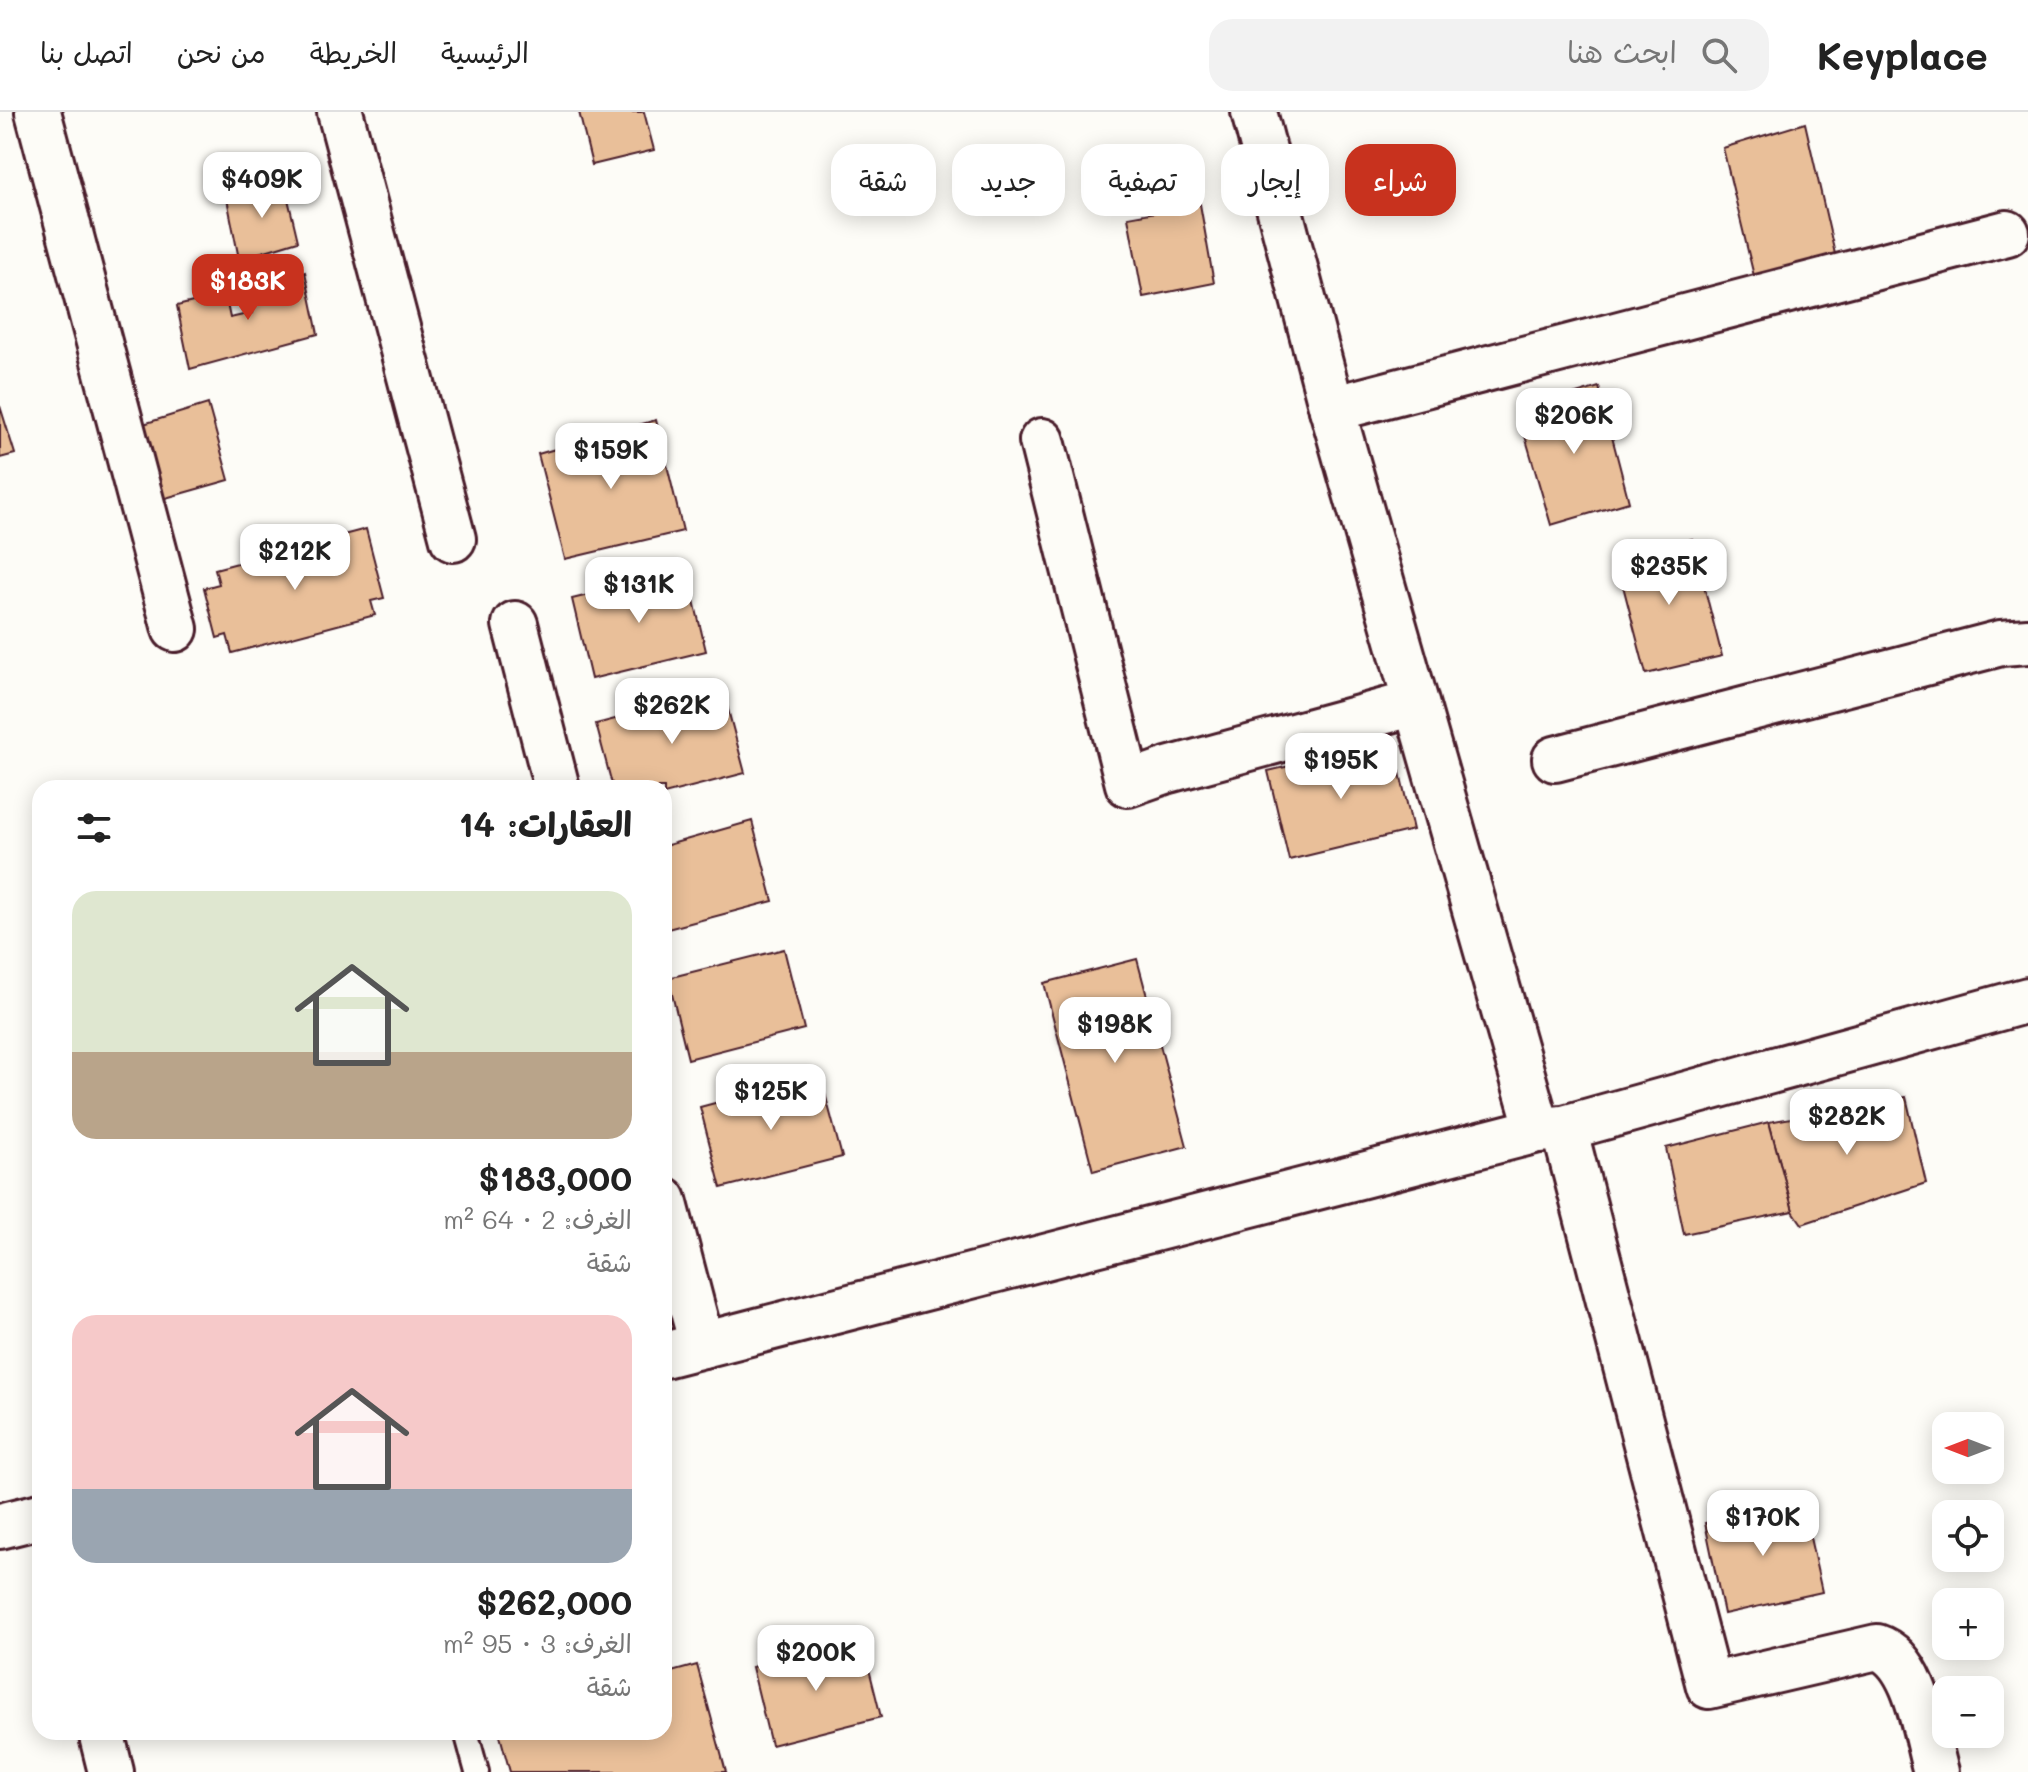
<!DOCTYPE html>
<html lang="ar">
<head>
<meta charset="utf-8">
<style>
	body { margin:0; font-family:Mali,"Playpen Sans Arabic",sans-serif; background:#f2f2f2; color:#222; direction:rtl; height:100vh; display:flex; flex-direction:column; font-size:30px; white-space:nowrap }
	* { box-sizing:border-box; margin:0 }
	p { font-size:26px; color:#767676 }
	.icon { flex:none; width:44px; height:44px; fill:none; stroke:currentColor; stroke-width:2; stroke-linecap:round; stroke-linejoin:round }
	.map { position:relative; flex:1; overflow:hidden; direction:ltr }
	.panel { position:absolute; left:32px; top:668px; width:640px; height:960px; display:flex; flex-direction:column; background:#fff; border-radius:24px; box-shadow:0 4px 20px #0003; direction:rtl }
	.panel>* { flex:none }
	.guide { position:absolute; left:696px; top:32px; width:760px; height:72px; direction:rtl; display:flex; gap:16px }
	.needle { width:52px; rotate:270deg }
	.fabs { position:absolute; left:1932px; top:1300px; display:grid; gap:16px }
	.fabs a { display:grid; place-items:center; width:72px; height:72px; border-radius:16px; background:#fff; box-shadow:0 4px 20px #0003; font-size:40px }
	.price { position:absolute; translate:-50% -68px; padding:0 18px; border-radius:16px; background:#fff; color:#222; font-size:26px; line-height:52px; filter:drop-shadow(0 2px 4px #0008) }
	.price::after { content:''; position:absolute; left:50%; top:48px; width:24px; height:18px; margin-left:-12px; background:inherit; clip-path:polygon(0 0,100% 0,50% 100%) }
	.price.active { background:#c8321e; color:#fff }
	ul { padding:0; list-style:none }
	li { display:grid; align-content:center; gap:16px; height:424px; padding:0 40px }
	li span { display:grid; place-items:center; height:248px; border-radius:24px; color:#555 }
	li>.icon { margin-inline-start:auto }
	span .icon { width:144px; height:144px; fill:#fffc; stroke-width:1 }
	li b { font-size:34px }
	h2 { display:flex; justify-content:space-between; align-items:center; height:96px; padding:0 40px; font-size:34px }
	.tag { padding:0 28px; border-radius:24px; background:#fff; box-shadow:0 4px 20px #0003; font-size:28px; line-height:72px }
	.tag.active { background:#c8321e; color:#fff }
	header { display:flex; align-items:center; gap:48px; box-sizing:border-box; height:112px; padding:0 40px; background:#fff; border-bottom:2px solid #e0e0e0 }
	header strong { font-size:38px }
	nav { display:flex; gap:44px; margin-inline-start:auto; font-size:28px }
	.search { width:560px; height:72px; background:#f2f2f2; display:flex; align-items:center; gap:20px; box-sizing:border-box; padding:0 28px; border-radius:24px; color:#767676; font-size:30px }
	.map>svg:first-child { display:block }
</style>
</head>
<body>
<header>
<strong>Keyplace</strong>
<div class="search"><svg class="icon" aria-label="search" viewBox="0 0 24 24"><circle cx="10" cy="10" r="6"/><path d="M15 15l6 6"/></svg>ابحث هنا</div>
<nav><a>الرئيسية</a><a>الخريطة</a><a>من نحن</a><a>اتصل بنا</a></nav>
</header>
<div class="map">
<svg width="2028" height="1660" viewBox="0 0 2028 1660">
	<rect width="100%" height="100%" fill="#fdfcf7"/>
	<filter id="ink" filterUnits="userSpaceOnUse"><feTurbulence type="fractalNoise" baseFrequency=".0125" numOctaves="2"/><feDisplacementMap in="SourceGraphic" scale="16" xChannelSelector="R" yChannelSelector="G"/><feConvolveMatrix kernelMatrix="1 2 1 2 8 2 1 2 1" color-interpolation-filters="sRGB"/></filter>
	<g filter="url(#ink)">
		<!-- building -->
		<g fill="#e9bf99" stroke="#4a1f2b" stroke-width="2">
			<polygon points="579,0 644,0 654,38 592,53"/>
			<polygon points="1805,11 1835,142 1754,164 1723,36"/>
			<polygon points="284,70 298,129 239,147 227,87"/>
			<polygon points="1200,92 1214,171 1143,185 1128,105"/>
			<polygon points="305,160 318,222 190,257 177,194 225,182 230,206 252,201 247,176"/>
			<polygon points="1599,275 1629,390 1551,413 1518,300"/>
			<polygon points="208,292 229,368 155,389 137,314"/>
			<polygon points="0,294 15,342 0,346"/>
			<polygon points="656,308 683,419 565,447 538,342"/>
			<polygon points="366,417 384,486 371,489 375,503 232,541 227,523 217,526 204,476 219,472 215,457"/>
			<polygon points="1692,427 1722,544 1646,562 1616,447"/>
			<polygon points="687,459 706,539 591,567 572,487"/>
			<polygon points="723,579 745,661 664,682 664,676 613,676 596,612"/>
			<polygon points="1393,630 1413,718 1289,748 1268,659"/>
			<polygon points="752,709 773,789 664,818 664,734"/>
			<polygon points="784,837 804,917 688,947 668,866"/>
			<polygon points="1137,847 1187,1034 1093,1059 1044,871"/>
			<polygon points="820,963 842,1045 721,1076 700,995"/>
			<polygon points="1906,985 1926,1071 1802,1112 1793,1099 1769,1010"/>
			<polygon points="1769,1010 1793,1099 1684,1122 1666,1036"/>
			<polygon points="1802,1389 1822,1480 1724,1502 1705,1411"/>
			<polygon points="862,1529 881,1605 771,1633 752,1555"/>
			<polygon points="697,1553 726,1660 510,1660 499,1620 664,1620 664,1562"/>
		</g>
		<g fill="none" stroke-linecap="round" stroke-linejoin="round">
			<defs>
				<polyline id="lane" points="466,1620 477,1660"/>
				<g id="street">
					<polyline points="38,0 175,517"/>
					<polyline points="340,0 453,427"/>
					<polyline points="1254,0 1332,297 1538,1018"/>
					<polyline points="1332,297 2007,121"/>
					<polyline points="1042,329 1128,672 1168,658 1415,591"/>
					<polyline points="515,512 557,676"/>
					<polyline points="1555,647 2001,531 2028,529"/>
					<path d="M1564,1016L1709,1574L1877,1535C1917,1548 1925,1622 1936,1660"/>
					<polyline points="664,1088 702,1233"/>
					<polyline points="664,1243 1538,1018 1564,1016 2028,888"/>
					<polyline points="0,1414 40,1404"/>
					<polyline points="101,1620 111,1660"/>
				</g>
			</defs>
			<!-- lane casing -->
			<use href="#lane" stroke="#4a1f2b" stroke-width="28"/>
			<!-- street casing -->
			<use href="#street" stroke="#4a1f2b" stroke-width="50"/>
			<!-- lane -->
			<use href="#lane" stroke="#fdfcf7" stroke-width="22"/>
			<!-- street -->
			<use href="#street" stroke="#fdfcf7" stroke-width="44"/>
		</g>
	</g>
</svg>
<div class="fabs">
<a><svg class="needle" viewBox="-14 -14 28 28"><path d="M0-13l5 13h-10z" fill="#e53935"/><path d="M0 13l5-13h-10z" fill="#767676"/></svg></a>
<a><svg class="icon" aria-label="locate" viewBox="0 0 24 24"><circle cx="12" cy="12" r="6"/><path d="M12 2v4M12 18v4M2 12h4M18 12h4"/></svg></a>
<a>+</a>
<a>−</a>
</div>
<b class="price" style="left:262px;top:108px">$409K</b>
<b class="price active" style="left:248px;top:210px">$183K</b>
<b class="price" style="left:1574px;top:344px">$206K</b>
<b class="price" style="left:611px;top:379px">$159K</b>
<b class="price" style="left:295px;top:480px">$212K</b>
<b class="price" style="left:1669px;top:495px">$235K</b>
<b class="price" style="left:639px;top:513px">$131K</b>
<b class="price" style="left:672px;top:634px">$262K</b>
<b class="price" style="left:1341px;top:689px">$195K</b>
<b class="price" style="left:1115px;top:953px">$198K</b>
<b class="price" style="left:771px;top:1020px">$125K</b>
<b class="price" style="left:1847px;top:1045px">$282K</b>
<b class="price" style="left:1763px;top:1446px">$170K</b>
<b class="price" style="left:816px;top:1581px">$200K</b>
<div class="guide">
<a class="tag active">شراء</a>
<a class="tag">إيجار</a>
<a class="tag">تصفية</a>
<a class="tag">جديد</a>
<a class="tag">شقة</a>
</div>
<section class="panel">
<h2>العقارات: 14<svg class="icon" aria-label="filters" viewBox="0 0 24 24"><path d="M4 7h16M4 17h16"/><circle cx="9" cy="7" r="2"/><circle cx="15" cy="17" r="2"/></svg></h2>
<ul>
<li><span style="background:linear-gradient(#dfe7d0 65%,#b9a48a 0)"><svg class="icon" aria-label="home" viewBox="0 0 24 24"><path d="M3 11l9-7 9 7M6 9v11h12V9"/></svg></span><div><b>$183,000</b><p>الغرف: 2 · 64 m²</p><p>شقة</p></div></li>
<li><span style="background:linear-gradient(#f6c9c9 70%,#9aa5b1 0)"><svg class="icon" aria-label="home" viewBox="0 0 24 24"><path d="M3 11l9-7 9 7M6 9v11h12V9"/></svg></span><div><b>$262,000</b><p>الغرف: 3 · 95 m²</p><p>شقة</p></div></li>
</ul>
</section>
</div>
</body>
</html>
